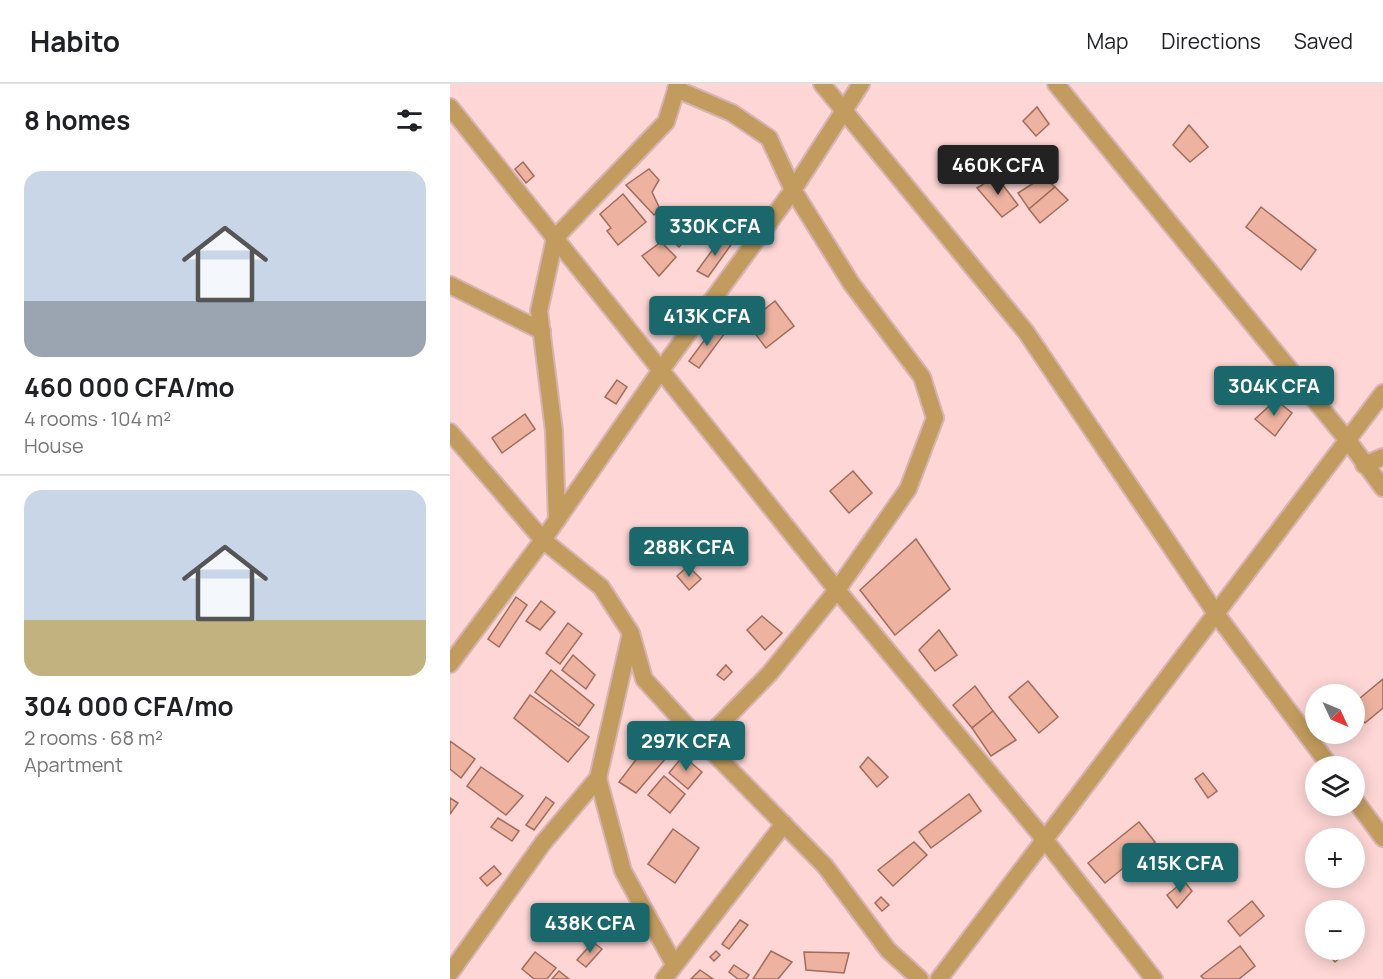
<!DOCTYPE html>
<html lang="en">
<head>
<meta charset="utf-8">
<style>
	body { margin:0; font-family:Manrope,sans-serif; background:#f2f2f2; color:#202124; height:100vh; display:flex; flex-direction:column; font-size:22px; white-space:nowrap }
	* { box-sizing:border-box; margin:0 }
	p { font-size:20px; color:#757577 }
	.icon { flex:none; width:33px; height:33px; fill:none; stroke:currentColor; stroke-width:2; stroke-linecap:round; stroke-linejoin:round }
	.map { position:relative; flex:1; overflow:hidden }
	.drawer { display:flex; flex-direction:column; background:#fff; width:450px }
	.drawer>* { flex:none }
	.needle { width:39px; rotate:134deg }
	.tools { position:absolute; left:855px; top:600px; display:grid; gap:12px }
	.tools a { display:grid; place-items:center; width:60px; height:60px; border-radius:50%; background:#fff; box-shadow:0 3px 15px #0003; font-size:30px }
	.price { position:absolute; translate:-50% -51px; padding:0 14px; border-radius:6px; background:#1a686b; color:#fff; font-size:20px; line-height:39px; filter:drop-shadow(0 2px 3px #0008) }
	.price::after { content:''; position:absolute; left:50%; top:36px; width:18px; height:14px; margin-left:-9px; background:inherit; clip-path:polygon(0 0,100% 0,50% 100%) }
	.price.active { background:#222; color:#fff }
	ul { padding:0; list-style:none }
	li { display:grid; align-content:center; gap:12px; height:318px; padding:0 24px }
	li+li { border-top:2px solid #e0e0e0 }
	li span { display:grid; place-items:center; height:186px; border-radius:18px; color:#555 }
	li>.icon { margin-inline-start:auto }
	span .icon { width:108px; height:108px; fill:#fffc; stroke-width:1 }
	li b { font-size:26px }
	h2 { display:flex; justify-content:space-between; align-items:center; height:72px; padding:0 24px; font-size:26px }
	header { display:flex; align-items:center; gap:36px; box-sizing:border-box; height:84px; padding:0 30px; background:#fff; border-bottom:2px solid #e0e0e0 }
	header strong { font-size:28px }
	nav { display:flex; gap:33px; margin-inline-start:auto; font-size:21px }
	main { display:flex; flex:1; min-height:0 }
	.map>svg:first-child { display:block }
</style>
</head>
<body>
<header>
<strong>Habito</strong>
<nav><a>Map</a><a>Directions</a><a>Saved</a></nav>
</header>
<main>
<section class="drawer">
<h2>8 homes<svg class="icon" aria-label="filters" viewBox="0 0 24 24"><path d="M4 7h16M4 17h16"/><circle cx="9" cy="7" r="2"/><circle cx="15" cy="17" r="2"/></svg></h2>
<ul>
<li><span style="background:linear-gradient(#c9d6e8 70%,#9aa5b1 0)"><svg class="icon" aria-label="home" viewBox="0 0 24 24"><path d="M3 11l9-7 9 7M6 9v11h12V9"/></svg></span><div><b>460 000 CFA/mo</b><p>4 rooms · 104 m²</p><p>House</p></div></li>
<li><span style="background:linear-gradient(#c9d6e8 70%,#c2b280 0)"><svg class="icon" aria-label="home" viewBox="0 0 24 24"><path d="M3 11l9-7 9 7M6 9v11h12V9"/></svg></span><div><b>304 000 CFA/mo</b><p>2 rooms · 68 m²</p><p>Apartment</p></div></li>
</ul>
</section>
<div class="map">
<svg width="933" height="895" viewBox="0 0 933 895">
	<rect width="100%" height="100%" fill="#fdd6d5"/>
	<!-- building -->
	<g fill="#eeb3a0" stroke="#a16c5a" stroke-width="1.5">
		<polygon points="587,23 599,40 586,52 573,37"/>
		<polygon points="739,41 758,63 740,78 723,61"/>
		<polygon points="73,78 84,92 76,99 65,85"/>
		<polygon points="199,85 209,96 202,108 210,125 204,131 176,101"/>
		<polygon points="546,92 568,121 552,133 527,104"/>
		<polygon points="593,93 605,103 579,125 568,109"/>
		<polygon points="605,103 618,116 590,139 579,125"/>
		<polygon points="173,110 196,138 168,161 157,147 161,144 150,130"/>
		<polygon points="811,123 866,166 851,186 796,143"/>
		<polygon points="231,139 242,149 229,163 215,150"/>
		<polygon points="272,153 283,158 258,193 247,187"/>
		<polygon points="211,158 226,173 209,192 192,172"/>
		<polygon points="325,217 344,242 316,264 297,239"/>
		<polygon points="276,229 283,237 277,242 271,234"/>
		<polygon points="265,242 275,249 249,284 239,277"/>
		<polygon points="167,296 177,303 166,320 155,313"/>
		<polygon points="826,316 842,329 825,352 805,335"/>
		<polygon points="75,330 85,345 52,369 42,354"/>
		<polygon points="403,387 422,409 399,429 380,407"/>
		<polygon points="466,455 500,505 445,551 410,506"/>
		<polygon points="238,482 251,495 239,506 227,492"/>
		<polygon points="66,513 77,521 49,563 38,555"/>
		<polygon points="91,517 105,528 90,546 76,537"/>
		<polygon points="312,532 332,549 315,566 297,546"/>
		<polygon points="118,539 132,550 110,580 96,569"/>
		<polygon points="489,546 507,571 485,587 469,566"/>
		<polygon points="123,571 145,591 136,605 112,586"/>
		<polygon points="276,581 282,588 274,596 267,591"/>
		<polygon points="101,586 144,621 129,642 85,608"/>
		<polygon points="933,595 933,624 915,639 904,627 904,619"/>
		<polygon points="578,597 608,633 589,649 559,613"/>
		<polygon points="525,602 543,627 522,644 503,621"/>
		<polygon points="80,611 139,653 118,678 64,634"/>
		<polygon points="543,627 566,656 541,672 522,644"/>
		<polygon points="187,652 194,658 183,668 179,662"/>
		<polygon points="201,656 222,667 186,709 169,698"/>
		<polygon points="0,657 25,675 11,694 0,685"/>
		<polygon points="233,672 252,688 238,705 219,689"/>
		<polygon points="418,673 438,693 427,703 410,683"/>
		<polygon points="31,683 73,712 56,731 17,702"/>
		<polygon points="753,689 767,707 758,714 745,695"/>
		<polygon points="214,692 235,710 220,729 198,711"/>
		<polygon points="519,710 531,727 481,764 469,748"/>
		<polygon points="96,713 104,719 84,746 76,741"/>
		<polygon points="0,714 8,719 0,730"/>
		<polygon points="48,734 69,747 62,757 41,743"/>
		<polygon points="689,738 705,758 655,799 638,779"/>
		<polygon points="223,745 249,764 225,799 198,780"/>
		<polygon points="464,758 477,771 443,802 428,786"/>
		<polygon points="44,782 51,790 37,802 30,794"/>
		<polygon points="734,797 742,807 727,824 717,811"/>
		<polygon points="431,813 439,821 432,827 425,819"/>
		<polygon points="802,817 814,832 790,852 778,837"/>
		<polygon points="290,836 298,841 279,865 272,860"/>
		<polygon points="143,858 152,865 136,883 127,876"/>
		<polygon points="790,862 805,882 789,895 754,895 751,892"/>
		<polygon points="880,866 891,866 895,869 885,878 877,869"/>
		<polygon points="266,867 270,871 264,877 260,873"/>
		<polygon points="321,867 342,878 328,895 303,895"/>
		<polygon points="85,868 106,884 97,895 84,895 72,885"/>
		<polygon points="354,868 399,869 394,889 356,886"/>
		<polygon points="284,881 299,891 296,895 288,895 279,888"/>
		<polygon points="250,886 263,895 241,895"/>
		<polygon points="109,887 119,895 102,895"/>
	</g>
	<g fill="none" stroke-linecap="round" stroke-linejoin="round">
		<defs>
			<g id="minor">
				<polyline points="372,0 576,248 767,531 880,682"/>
				<polyline points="606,0 899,358 933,404"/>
				<polyline points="226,5 282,29 319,54 343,106 401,199 472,293 485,334 458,405 387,506 320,589 253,658"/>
				<polyline points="0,23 387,506 595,756 704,895"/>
				<polyline points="0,201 92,247"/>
				<polyline points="0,348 93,456 151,503 181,549 194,595 236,641 375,782 438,866 470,895"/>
				<polyline points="914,381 933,373"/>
				<polyline points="107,436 104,347 89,227 105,154 216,38 228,0"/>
				<polyline points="180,553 148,694 173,787 224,880"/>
				<polyline points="0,580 93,456 211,286 343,106 411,0"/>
				<polyline points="904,715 933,754"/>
				<polyline points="0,889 93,759 148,694"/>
				<polyline points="214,895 334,740"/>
				<polyline points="489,895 933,309"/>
			</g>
		</defs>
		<!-- minor casing -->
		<use href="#minor" stroke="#d7b3b2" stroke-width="20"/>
		<!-- minor -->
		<use href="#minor" stroke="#c29c5e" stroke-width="16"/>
	</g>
</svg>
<div class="tools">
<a><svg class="needle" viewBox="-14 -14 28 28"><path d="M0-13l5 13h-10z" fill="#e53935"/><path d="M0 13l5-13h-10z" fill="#757577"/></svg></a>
<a><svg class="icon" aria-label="layers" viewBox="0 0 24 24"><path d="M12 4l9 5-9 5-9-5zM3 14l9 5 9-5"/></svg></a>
<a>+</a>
<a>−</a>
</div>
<b class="price active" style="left:548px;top:112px">460K CFA</b>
<b class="price" style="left:265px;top:173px">330K CFA</b>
<b class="price" style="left:257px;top:263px">413K CFA</b>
<b class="price" style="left:824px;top:333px">304K CFA</b>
<b class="price" style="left:239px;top:494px">288K CFA</b>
<b class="price" style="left:236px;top:688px">297K CFA</b>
<b class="price" style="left:730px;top:810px">415K CFA</b>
<b class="price" style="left:140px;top:870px">438K CFA</b>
</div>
</main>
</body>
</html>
